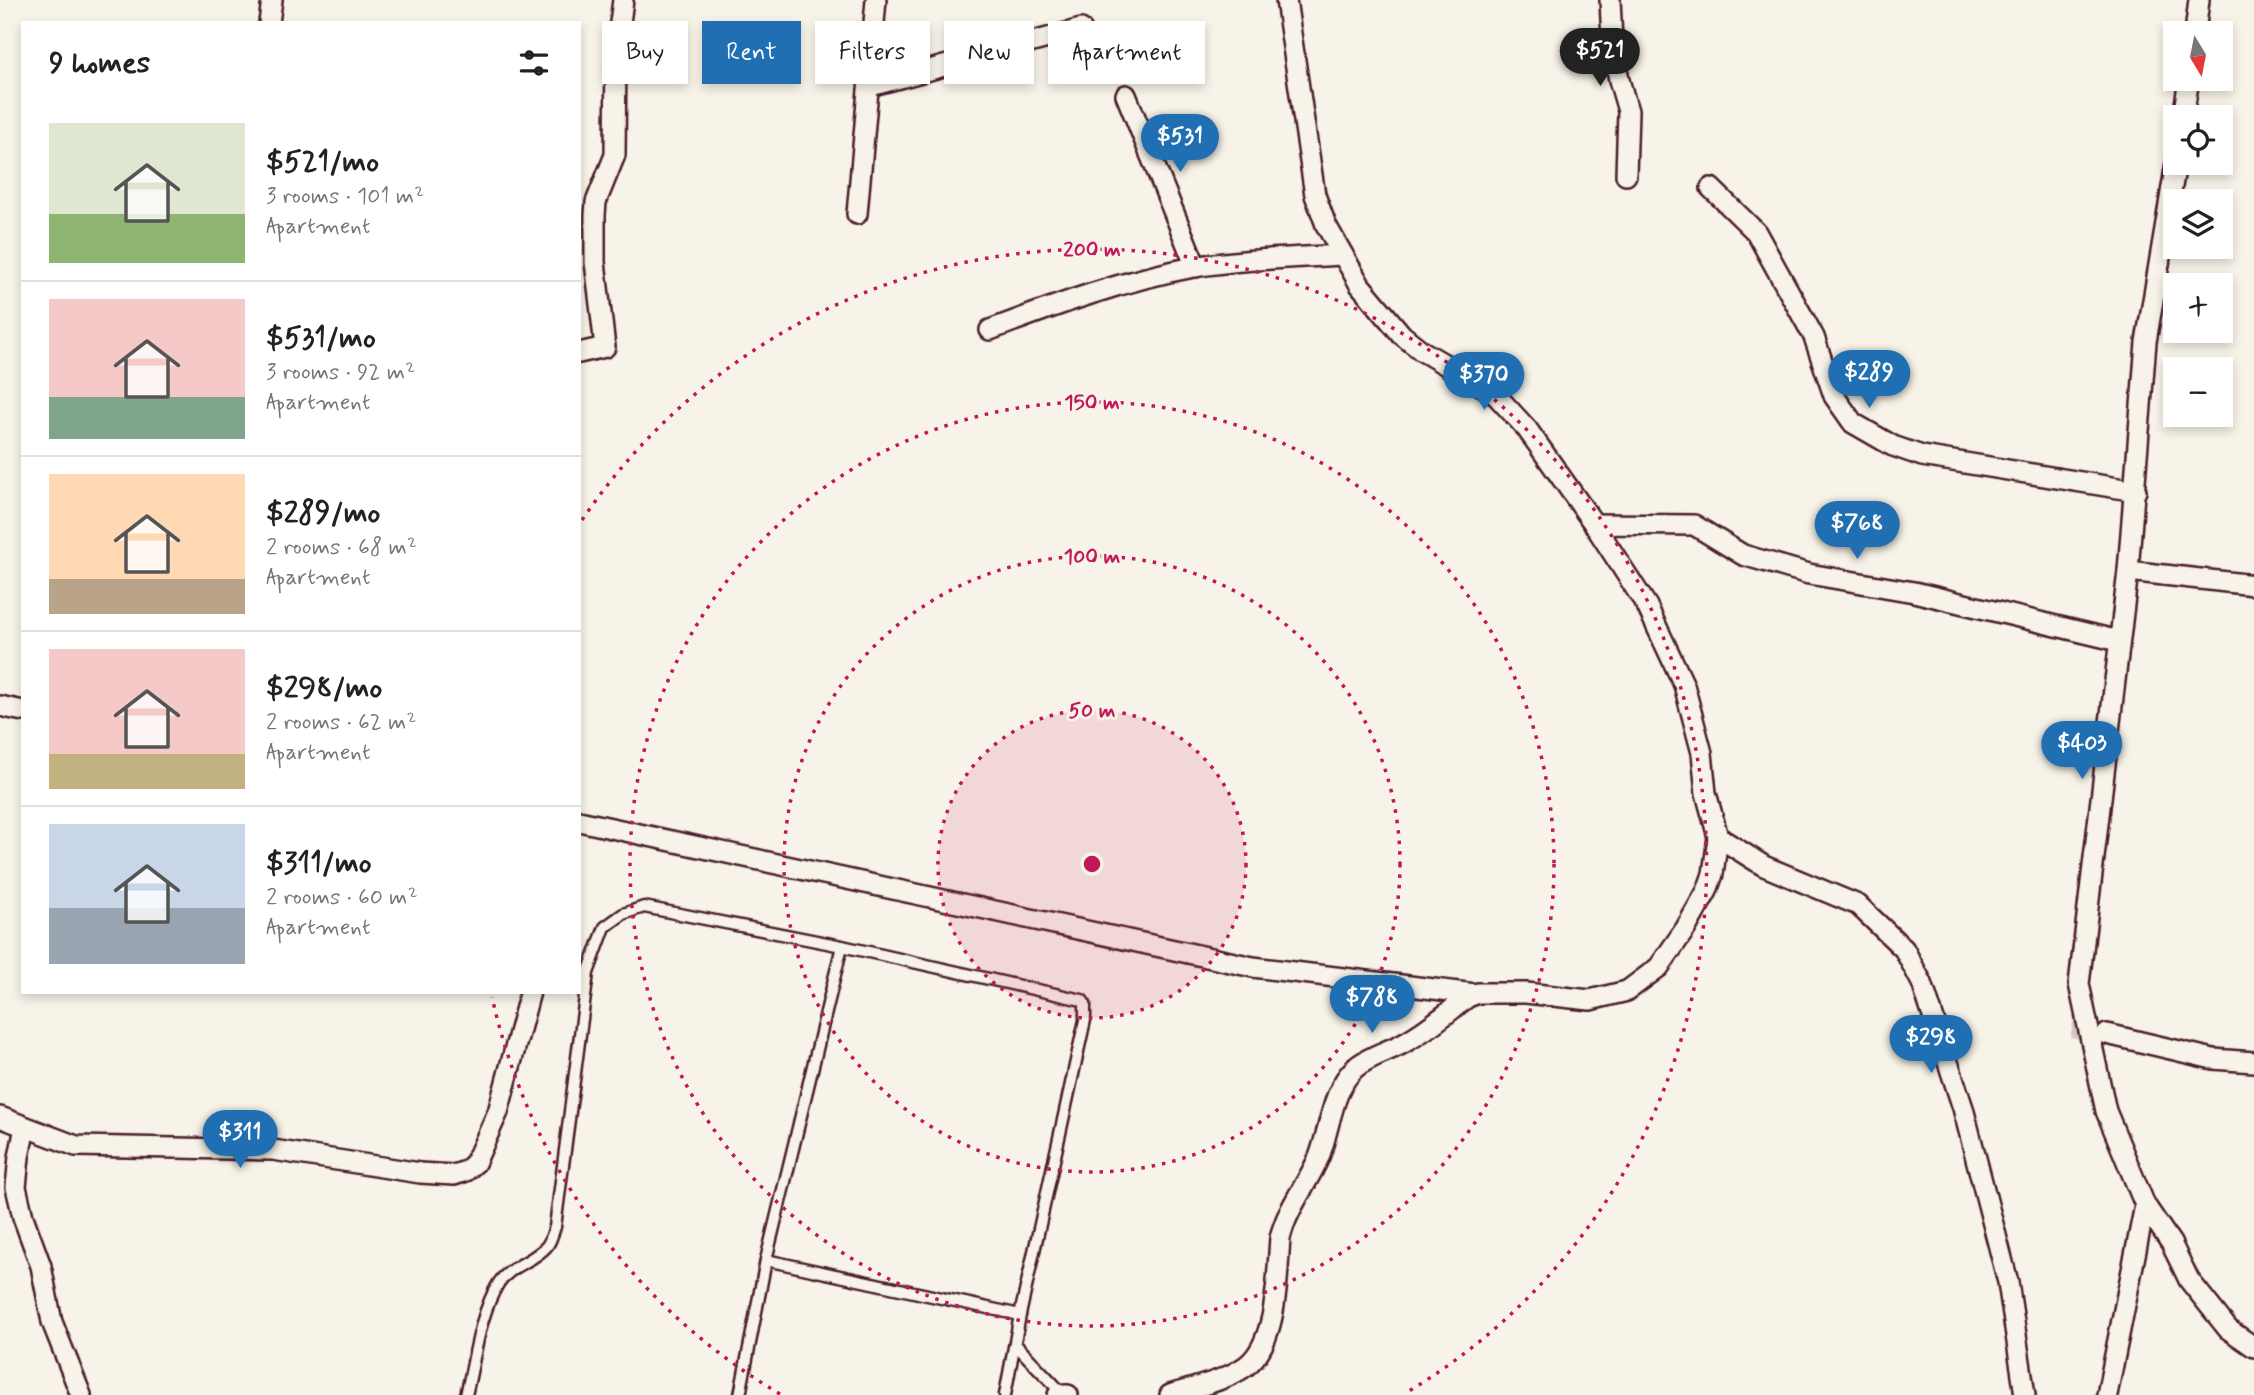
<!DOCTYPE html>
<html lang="en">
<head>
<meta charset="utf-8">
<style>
	body { margin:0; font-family:Mynerve,sans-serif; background:#f2f2f2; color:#222; height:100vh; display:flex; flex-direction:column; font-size:26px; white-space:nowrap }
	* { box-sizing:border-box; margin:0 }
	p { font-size:23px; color:#767676 }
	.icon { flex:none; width:38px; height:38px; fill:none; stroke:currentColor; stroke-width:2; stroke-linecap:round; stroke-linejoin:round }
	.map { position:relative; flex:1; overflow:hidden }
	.panel { position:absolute; left:21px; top:21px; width:560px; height:973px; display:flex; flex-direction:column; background:#fff; border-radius:0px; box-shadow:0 4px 10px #0003 }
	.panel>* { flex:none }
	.top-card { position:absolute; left:602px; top:21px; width:665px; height:63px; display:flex; gap:14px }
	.needle { width:46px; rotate:170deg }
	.controls { position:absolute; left:2163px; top:21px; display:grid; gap:14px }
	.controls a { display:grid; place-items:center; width:70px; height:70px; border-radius:0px; background:#fff; box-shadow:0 4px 10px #0003; font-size:35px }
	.price { position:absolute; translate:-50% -60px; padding:0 16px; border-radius:24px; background:#1f6fb2; color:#fff; font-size:23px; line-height:46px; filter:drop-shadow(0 2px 4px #0008) }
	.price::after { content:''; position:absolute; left:50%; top:42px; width:21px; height:16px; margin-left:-10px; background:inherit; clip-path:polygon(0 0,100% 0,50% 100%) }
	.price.selected { background:#222; color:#fff }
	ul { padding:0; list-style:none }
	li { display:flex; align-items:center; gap:21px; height:175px; padding:0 28px }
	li+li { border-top:2px solid #e0e0e0 }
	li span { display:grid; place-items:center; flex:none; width:196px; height:140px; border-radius:0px; color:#555 }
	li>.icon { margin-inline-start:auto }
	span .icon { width:84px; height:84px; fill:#fffc; stroke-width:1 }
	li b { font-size:30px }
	h2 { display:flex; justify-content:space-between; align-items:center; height:84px; padding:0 28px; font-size:30px }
	.pill { padding:0 24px; border-radius:0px; background:#fff; box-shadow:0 4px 10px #0003; font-size:24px; line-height:63px }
	.pill.selected { background:#1f6fb2; color:#fff }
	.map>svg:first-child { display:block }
</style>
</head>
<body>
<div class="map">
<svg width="2254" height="1395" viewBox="0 0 2254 1395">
	<rect width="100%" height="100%" fill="#f7f3e8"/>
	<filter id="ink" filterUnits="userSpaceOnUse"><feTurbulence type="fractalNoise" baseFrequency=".0143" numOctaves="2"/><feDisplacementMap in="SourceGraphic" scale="14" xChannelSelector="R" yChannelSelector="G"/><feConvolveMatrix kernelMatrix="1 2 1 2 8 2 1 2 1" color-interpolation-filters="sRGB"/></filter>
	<g filter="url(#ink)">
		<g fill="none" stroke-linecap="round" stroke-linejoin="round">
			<!-- street-tunnel -->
			<polyline stroke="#d4c9c2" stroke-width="19" stroke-dasharray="19 10" stroke-linecap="butt" points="2072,1028 2105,1034"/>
			<defs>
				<g id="lane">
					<polyline points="766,1260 1020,1315"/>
					<polyline points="1015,1344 1062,1393"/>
					<path d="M466,1395C475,1359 479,1316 498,1284C509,1266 533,1262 546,1247C551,1242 552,1234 555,1227L588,973L605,927L623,914L644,907L842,946L1082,1000L1085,1004V1020L1020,1315L1005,1395"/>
					<polyline points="740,1395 766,1260 842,946"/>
				</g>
				<g id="street">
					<polyline points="1610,0 1612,40 1619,80 1628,111 1626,175"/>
					<polyline points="269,23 272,0"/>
					<polyline points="2195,33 2199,0"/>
					<polyline points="870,86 1081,29"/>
					<polyline points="1126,95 1196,267"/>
					<polyline points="2183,117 2189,79"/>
					<polyline points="1711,188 1756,232 1814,337 1834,396 1853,423 1893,446 1922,456 2136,491"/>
					<polyline points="857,214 876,0"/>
					<path d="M990,330C1056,305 1124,280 1194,267C1243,259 1293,258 1343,255"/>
					<polyline points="579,353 605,347 595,262 595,215 596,202 615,155 616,53 623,0"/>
					<polyline points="1594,524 1694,525 1743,555 1809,574 1914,592 2119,641"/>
					<polyline points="2128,571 2254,585"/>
					<polyline points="0,706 23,711"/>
					<polyline points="579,821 1253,967 1475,994"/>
					<polyline points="1718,837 1764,866 1858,905 1904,949 1922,983 1963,1108 2008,1282 2025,1395"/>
					<polyline points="2107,1034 2213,1059 2254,1062"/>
					<polyline points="0,1117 76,1146 273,1150 420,1173 454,1175 466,1171 475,1163 498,1112 530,992"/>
					<polyline points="25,1127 19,1157 16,1187 23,1217 41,1266 52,1322 81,1395"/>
					<polyline points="2145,1205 2171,1243 2189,1280 2228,1329 2254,1347"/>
					<polyline points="1058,1395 1068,1395"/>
					<path d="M1170,1395C1195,1387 1225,1381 1246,1366C1278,1342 1277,1275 1280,1238C1287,1208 1307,1185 1319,1157C1330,1129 1332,1089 1355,1068C1370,1055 1391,1051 1407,1041C1429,1029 1448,1012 1468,997L1478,993H1526L1590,1000L1627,991L1659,967L1686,928L1707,891L1713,874L1718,837L1706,793L1702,753L1684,685L1647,606L1594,524L1527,429L1494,393L1422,351L1402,335L1360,285L1326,225L1315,195L1286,0"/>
					<polyline points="2107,1395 2145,1205 2106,1111 2079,984 2128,571 2146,342 2176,163"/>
				</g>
			</defs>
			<!-- lane casing -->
			<use href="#lane" stroke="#4a1f2b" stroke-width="15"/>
			<!-- street casing -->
			<use href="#street" stroke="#4a1f2b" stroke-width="24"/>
			<!-- lane -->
			<use href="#lane" stroke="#f7f3e8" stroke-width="10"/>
			<!-- street -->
			<use href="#street" stroke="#f7f3e8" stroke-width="19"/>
		</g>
	</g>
	<!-- distance rings -->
	<circle cx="1092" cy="864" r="154" fill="#c2185b" fill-opacity=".12"/>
	<g fill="none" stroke="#c2185b" stroke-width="3.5" stroke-dasharray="3.5 7">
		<circle cx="1092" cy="864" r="154"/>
		<circle cx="1092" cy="864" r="308"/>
		<circle cx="1092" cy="864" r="462"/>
		<path d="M780 1394A615 615 0 0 1 492 997M582 520A615 615 0 1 1 1404 1394"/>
	</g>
	<circle cx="1092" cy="864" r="10" fill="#c2185b" stroke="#f7f3e8" stroke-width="3.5"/>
	<g font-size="21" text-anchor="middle" font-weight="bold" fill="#c2185b" stroke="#f7f3e8" stroke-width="6" stroke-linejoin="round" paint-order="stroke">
		<text x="1092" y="256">200 m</text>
		<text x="1092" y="409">150 m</text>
		<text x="1092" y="563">100 m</text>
		<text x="1092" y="717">50 m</text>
	</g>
</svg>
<div class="controls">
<a><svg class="needle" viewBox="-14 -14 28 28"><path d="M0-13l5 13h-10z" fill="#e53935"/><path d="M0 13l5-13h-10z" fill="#767676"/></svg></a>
<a><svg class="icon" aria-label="locate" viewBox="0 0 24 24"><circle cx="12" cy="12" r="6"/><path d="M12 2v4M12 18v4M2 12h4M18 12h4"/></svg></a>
<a><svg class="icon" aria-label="layers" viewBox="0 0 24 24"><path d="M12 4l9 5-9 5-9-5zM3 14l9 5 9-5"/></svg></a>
<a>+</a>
<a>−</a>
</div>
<b class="price selected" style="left:1600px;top:88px">$521</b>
<b class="price" style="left:1180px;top:174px">$531</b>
<b class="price" style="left:1869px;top:410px">$289</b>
<b class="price" style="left:1484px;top:412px">$370</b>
<b class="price" style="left:1857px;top:561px">$768</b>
<b class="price" style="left:2082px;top:781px">$403</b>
<b class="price" style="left:1372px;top:1035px">$788</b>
<b class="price" style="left:1931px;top:1075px">$298</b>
<b class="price" style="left:240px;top:1170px">$311</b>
<div class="top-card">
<a class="pill">Buy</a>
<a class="pill selected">Rent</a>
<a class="pill">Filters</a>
<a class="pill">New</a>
<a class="pill">Apartment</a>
</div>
<section class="panel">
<h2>9 homes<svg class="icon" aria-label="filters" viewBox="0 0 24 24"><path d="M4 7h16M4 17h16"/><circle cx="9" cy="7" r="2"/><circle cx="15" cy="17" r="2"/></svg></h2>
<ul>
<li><span style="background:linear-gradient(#dfe7d0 65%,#8fb573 0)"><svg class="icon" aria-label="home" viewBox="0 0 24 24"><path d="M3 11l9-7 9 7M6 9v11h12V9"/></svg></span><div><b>$521/mo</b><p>3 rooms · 101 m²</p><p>Apartment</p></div></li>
<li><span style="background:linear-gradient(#f6c9c9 70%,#7fa58c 0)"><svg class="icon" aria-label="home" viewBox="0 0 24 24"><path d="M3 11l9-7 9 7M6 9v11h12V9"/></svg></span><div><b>$531/mo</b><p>3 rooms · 92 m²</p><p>Apartment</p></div></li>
<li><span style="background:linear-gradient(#ffd9b3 75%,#b9a48a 0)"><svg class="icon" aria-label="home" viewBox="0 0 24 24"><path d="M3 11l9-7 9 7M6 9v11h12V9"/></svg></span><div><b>$289/mo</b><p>2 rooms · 68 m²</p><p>Apartment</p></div></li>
<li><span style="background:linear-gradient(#f6c9c9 75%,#c2b280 0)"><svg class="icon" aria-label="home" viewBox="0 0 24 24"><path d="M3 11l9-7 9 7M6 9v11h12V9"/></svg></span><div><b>$298/mo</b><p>2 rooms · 62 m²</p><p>Apartment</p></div></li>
<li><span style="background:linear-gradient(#c9d6e8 60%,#9aa5b1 0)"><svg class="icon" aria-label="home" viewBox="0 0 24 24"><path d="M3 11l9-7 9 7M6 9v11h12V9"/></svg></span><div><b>$311/mo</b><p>2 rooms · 60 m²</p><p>Apartment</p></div></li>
</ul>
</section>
</div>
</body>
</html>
